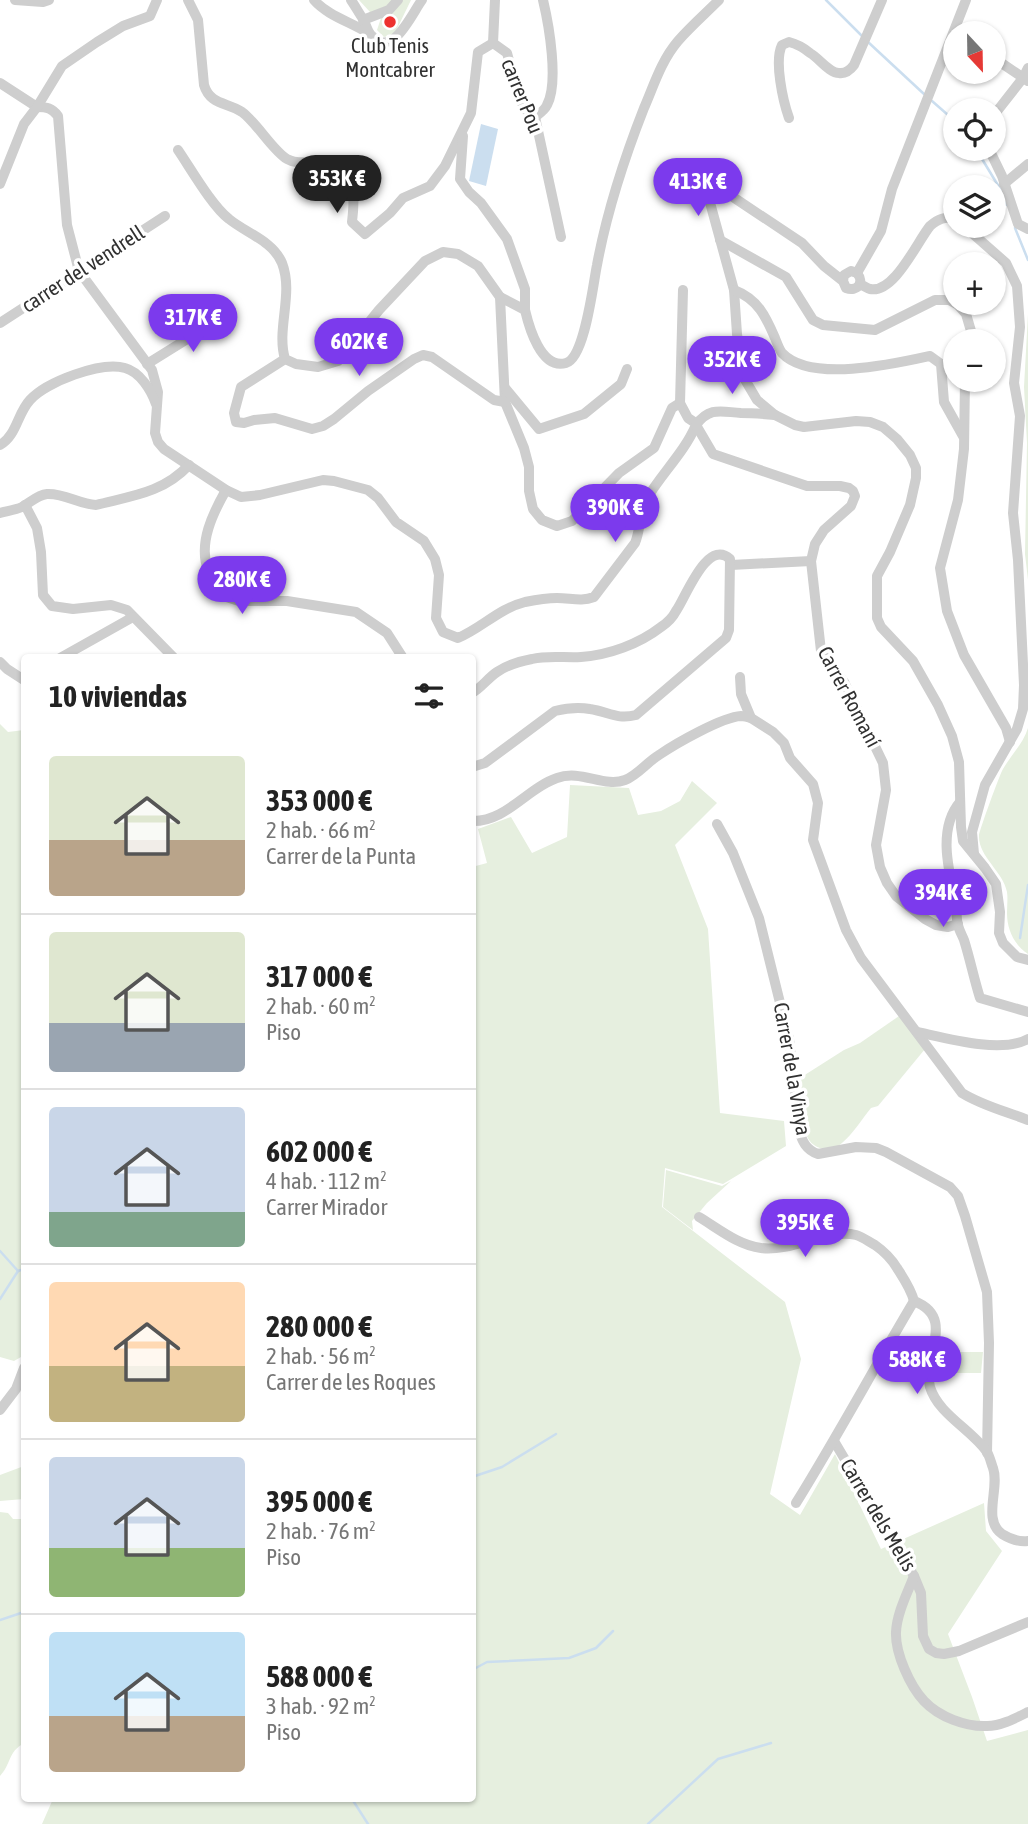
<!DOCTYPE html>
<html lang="es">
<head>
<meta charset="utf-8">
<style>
	body { margin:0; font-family:"Asap Condensed",sans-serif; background:#f2f2f2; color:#222; height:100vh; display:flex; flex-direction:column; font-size:26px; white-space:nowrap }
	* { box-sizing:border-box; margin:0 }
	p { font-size:23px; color:#767676 }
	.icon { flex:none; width:38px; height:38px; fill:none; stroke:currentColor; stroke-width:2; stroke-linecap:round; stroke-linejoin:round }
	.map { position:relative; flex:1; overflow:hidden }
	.panel { position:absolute; left:21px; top:654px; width:455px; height:1148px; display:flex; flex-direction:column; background:#fff; border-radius:7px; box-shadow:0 2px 5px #0004 }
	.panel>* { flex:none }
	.needle { width:46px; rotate:158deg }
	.controls { position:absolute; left:943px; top:21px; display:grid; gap:14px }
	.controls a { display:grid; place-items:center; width:63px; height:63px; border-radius:50%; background:#fff; box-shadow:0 2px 5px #0004; font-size:35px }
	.price { position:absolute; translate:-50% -60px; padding:0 16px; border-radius:24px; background:#7c3aed; color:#fff; font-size:23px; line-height:46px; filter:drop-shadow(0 2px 4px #0008) }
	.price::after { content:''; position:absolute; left:50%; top:42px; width:21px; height:16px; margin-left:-10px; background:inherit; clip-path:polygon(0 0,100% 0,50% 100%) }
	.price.selected { background:#222; color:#fff }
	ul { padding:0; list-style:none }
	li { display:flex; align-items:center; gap:21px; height:175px; padding:0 28px }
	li+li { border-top:2px solid #e0e0e0 }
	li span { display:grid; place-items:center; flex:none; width:196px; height:140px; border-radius:7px; color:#555 }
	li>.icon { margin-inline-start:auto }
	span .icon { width:84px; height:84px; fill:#fffc; stroke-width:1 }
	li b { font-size:30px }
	h2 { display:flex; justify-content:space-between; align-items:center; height:84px; padding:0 28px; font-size:30px }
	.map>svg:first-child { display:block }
</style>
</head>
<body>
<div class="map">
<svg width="1028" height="1824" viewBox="0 0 1028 1824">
	<rect width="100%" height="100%" fill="#fff"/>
	<!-- green -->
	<g fill="#e6efdf">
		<polygon points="359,0 411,0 394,35 384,37 377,30 381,18 370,12"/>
		<polygon points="1028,314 1028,580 1025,554 1027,443 1024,387"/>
		<polygon points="0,724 8,732 24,730 24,1352 21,1357 14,1361 0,1357"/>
		<path d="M1028,728V954C1014,945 1007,929 1007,913C1007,906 1008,899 1007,892C1003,871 978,857 979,835C980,829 999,776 1003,769C1011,755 1023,744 1028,728Z"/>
		<polygon points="692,781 717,803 675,845 708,929 720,1113 784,1121 786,1146 723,1184 665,1168 662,1207 785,1302 801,1359 770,1494 800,1515 835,1454 881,1549 984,1503 986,1531 1002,1551 948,1634 972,1697 987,1741 1028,1730 1028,1824 42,1824 53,1799 472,1799 472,867 487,863 478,829 511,817 532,853 567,837 570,785 629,788 638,815 661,811 680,801"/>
		<path d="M902,1014L925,1049L878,1106L871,1108C862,1119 853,1134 842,1143C829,1154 811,1149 806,1134L800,1078L844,1050L860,1043Z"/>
		<polygon points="666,1170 722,1186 731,1181 707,1203 692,1221 693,1230 663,1207"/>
		<polygon points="948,1352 983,1352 981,1373 945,1373"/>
		<polygon points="24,1466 24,1499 0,1501 0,1475"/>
		<path d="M0,1512L8,1513L13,1519H24V1743C7,1753 12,1763 0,1776Z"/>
	</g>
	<!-- water -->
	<polygon fill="#cbdeef" points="481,124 498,129 486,186 469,181"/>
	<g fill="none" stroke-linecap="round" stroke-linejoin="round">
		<!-- stream -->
		<g stroke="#cbdeef" stroke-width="2.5">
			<polyline points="826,0 863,37"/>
			<polyline points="868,42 924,94"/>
			<polyline points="932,101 956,122"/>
			<polyline points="976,149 999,187 1006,205"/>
			<polyline points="1015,228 1028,260"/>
			<polyline points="1020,938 1028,885"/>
			<polyline points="0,1251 18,1271"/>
			<polyline points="0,1299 18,1271 24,1269"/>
			<polyline points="472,1477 502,1467 556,1434"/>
			<polyline points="0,1620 24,1612"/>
			<polyline points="472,1670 487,1662 569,1658 596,1648 613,1631"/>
			<polyline points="352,1799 368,1824"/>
			<polyline points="648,1824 718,1759 771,1743"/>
		</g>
		<!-- minor -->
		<g stroke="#cecece" stroke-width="10">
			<polyline points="15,0 43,2 49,0"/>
			<path d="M188,0L198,20L204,85C210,105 227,102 242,112C257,123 273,151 287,159C295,164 306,162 314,162C356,161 356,189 352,222L365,234L390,213L403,198L430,186L445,166L471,113L478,52L493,43"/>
			<path d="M314,0C328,16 351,22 368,33"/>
			<path d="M351,0C355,6 359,13 363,19C366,24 367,31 371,35C392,61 412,13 422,0"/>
			<polyline points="495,0 493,43 507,53 520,100 528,113 535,117 561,237"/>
			<polyline points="363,20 389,10 398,0"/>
			<polyline points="994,58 1028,81"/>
			<polyline points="0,83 37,107"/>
			<path d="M37,107C47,107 52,108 58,116L67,225L79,271L152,370L158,392L155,433L158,442L164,449L226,490L241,497L260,495L323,480L334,481L368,490L378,498L396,522L424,541L435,559L439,575L436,618L443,632L458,638C482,628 498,609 525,602C535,600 546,598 557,598C571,598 581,602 594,597L635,543C641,529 639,513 646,500C661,474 684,453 696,425L694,422L688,418L680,403L672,408L654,448L619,473L572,521L557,526L542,520L533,509L529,491V467L524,448L505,402L500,297L525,310C529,327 541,370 566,363C585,358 593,284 597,265C607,211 624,159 644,108C654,85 661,61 678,41C690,27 705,14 719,0"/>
			<polyline points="994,115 1023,78 1028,68"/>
			<path d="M535,117C539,114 545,110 547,105C559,83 549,25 543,0"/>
			<path d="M789,118C783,101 774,61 782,45L789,42C797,44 804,48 810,53C819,58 829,73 839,73C846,74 851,69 854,65L882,0"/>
			<polyline points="463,136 460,179 469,192 481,203 507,239 525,289 525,310"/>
			<polyline points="989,149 1002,176 1018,224 1028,229"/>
			<path d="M178,150C191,169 212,206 229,219C246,233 273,241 282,263C294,294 276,329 285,359L296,364L318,367L338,361L379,310L425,261L443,252L458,254L478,266L500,297"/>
			<polyline points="0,184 24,124 37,107 62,66 97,42 123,26 150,16 157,0"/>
			<polyline points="1004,184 1028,164"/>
			<polyline points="964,226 1006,263 1017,286 1020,327 1014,383 1020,416 1013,513 1018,560 1024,685 1023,709 1017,729 985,785 972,832 974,854"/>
			<polyline points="720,240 786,277 813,320 823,325 875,330 935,300 949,300 958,305 966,314 971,331 971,341"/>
			<polyline points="857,273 881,231 892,189 966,0"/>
			<path d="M843,281L844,275L851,271L857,273C865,283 857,292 846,288L843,281L824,266L802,243L721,189H716L710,192L709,199L734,290L737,334L744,378L757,400L775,415L795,425L804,427L856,421L870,422L883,427L897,439L910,455L916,468V478L910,505L890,552L877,576V618L881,627L913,661L938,705L952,736L959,762L961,827L963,841L985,868L996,884L1000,912L999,933L1003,943L1017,957L1028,960"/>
			<path d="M860,284C864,286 867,288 870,289C894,294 917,242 930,226C938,219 945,216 956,219"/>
			<path d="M734,290C758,299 766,317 775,338C777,343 779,349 782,353C810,383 894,364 930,356L941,364L944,402L963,436"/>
			<polyline points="0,323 165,216"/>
			<polyline points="285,359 241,387 234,413 236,422 244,423 254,420 275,418 312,429 323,426 334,419 368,391 414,359 423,355 432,357 494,400 505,402"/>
			<polyline points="147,364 221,318"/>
			<polyline points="965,380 964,449 958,500 940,568 947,611 964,655 1006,728 1010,742"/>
			<polyline points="505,388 539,429 584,414 621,384 627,369"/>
			<polyline points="680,403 683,290"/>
			<path d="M775,415C764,414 753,413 741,413C722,412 710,406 696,425L713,454L807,486H840L849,488L853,491L855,496L851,506L824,530L815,544L811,561L821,651L844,682L883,763L886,790L876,845L880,867L887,883L896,896L925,919L936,925L948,927L958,924"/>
			<path d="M0,445C17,435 17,414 30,400C46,382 101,361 125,368C140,372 151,390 156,404"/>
			<path d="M226,490C213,513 198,543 208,570C211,578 216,587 220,595L239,601H287L356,612L387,633L403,658"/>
			<polyline points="25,505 37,528 41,552 43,595 52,606 73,609 111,605 127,610 174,658"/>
			<path d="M0,513C7,511 15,510 22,507C30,503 37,495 47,494C64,493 79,504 96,505C131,496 163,493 189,465"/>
			<polyline points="731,565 811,561"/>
			<polyline points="60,658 133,617"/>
			<polyline points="0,662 7,669 24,680"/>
			<path d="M740,677L741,694L751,718L773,732L784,743L790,758L813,784L818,803L813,840L846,930L861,958L962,1093C983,1106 1005,1111 1028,1120"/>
			<path d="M472,693C481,688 488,678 497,672C506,666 521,661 532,659C548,655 565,658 581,657C609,655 639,644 661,627C667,623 673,617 676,611C686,597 707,538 730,559L729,630L726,638L636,715C617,720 609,712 590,709C579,707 567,708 555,711L485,763L472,767"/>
			<path d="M960,802C937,829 949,872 956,903C957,910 956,918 958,925C959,930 962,935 964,940C970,959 974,979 980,998L1028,1012"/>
			<path d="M472,821C506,822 527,788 557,778C581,769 604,788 625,780C638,775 647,762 659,755C675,744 722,717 741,716C744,716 748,717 751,718"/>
			<path d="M717,824L733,853L759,918L789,1039L799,1130C802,1141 806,1150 818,1154L856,1147L876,1148L886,1152L950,1187L958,1196L965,1216L987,1292L989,1343L987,1453"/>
			<path d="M917,1032C945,1038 1001,1054 1028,1039"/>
			<path d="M699,1217C719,1229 738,1245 761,1248C793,1252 828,1228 856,1235C863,1237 869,1242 875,1245C885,1252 891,1258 897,1268C904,1279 911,1289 914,1301"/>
			<polyline points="0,1410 16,1389 24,1368"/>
			<polyline points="834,1441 914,1576 921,1593 923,1636 929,1649 936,1653 944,1654 959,1651 1028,1622"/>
			<path d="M796,1503C837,1437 874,1368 914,1301C957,1318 922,1356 930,1387C938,1414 972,1430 987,1452C990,1457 991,1463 993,1468C1000,1488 982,1520 1002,1534C1010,1539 1019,1542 1028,1541"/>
			<path d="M914,1576C907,1594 897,1613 896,1632C895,1653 910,1686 924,1701C939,1717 966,1727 987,1726C1001,1726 1016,1718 1028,1712"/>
		</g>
	</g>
	<!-- markers -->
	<circle fill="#ed322f" stroke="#fff" stroke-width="2.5" cx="390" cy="22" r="7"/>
	<g text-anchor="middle" stroke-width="7" stroke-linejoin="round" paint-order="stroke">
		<!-- poi labels -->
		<g font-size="21" fill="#313131" stroke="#fff">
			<text x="390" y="53">Club Tenis<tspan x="390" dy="24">Montcabrer</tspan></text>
		</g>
		<!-- street labels -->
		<g font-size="21" fill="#313131" stroke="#fff">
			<text transform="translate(522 96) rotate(68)" y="7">carrer Pou</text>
			<text transform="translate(83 269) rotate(-33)" y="7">carrer del vendrell</text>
			<text transform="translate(849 697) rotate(62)" y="7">Carrer Romaní</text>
			<text transform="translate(792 1069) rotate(80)" y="7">Carrer de la Vinya</text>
			<text transform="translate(878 1515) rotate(59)" y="7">Carrer dels Melis</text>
		</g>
	</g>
</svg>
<div class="controls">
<a><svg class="needle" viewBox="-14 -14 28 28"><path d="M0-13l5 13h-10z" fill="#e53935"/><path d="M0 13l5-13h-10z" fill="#767676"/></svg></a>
<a><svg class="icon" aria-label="locate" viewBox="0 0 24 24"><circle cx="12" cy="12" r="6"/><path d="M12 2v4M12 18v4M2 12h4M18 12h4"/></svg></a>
<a><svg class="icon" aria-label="layers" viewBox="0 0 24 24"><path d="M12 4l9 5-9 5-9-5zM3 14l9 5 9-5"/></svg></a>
<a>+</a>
<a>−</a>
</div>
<b class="price selected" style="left:337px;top:215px">353K €</b>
<b class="price" style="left:698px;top:218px">413K €</b>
<b class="price" style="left:193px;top:354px">317K €</b>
<b class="price" style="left:359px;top:378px">602K €</b>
<b class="price" style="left:732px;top:396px">352K €</b>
<b class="price" style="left:615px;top:544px">390K €</b>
<b class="price" style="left:242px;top:616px">280K €</b>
<b class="price" style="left:943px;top:929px">394K €</b>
<b class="price" style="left:805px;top:1259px">395K €</b>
<b class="price" style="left:917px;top:1396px">588K €</b>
<section class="panel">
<h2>10 viviendas<svg class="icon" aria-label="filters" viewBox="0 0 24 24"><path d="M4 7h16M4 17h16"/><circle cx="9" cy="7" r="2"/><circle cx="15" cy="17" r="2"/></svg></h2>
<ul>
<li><span style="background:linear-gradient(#dfe7d0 60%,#b9a48a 0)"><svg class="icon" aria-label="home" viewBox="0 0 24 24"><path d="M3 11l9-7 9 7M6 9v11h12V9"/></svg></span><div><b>353 000 €</b><p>2 hab. · 66 m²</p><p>Carrer de la Punta</p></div></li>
<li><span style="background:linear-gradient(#dfe7d0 65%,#9aa5b1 0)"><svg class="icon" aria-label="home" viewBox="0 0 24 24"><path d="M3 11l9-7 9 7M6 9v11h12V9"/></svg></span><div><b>317 000 €</b><p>2 hab. · 60 m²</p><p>Piso</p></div></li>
<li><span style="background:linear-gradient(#c9d6e8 75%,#7fa58c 0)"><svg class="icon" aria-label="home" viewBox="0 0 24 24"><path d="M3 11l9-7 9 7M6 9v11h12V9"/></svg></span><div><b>602 000 €</b><p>4 hab. · 112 m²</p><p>Carrer Mirador</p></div></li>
<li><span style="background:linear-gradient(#ffd9b3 60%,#c2b280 0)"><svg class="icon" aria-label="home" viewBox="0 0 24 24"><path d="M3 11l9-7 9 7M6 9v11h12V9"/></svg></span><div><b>280 000 €</b><p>2 hab. · 56 m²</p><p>Carrer de les Roques</p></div></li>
<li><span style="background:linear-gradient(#c9d6e8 65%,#8fb573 0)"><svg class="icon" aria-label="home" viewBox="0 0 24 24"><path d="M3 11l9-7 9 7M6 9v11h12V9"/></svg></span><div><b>395 000 €</b><p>2 hab. · 76 m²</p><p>Piso</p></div></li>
<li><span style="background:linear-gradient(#bfe0f5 60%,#b9a48a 0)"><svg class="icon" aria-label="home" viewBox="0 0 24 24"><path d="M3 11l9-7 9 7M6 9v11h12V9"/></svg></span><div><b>588 000 €</b><p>3 hab. · 92 m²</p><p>Piso</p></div></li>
</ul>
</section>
</div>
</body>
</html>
